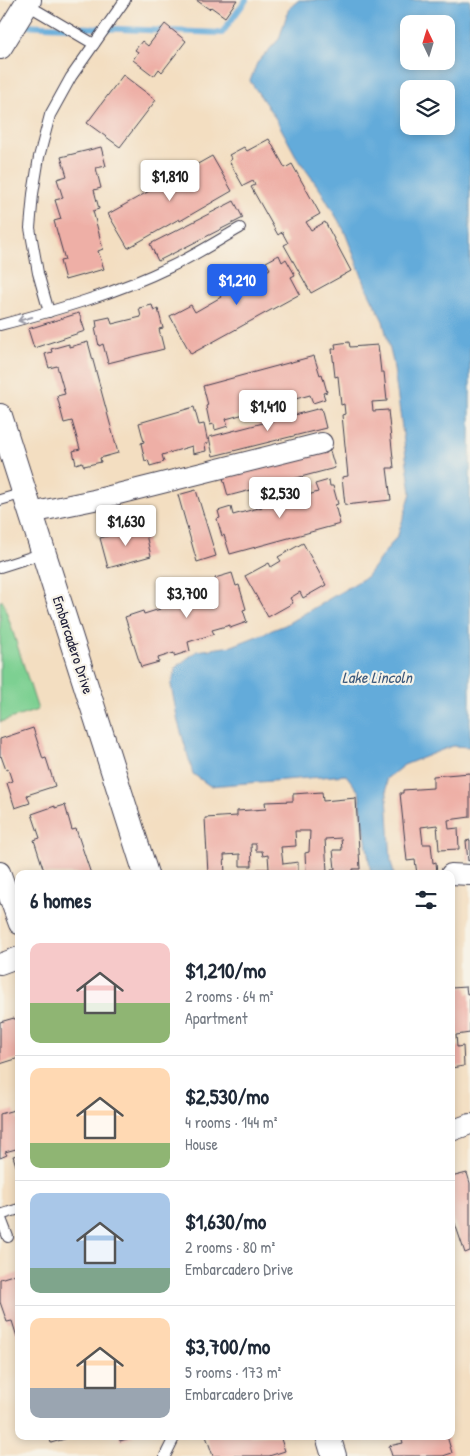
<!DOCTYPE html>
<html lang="en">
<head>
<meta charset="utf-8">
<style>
	body { margin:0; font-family:"Patrick Hand",sans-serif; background:#f2f2f3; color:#1f2937; height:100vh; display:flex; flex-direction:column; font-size:19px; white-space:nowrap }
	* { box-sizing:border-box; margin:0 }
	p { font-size:16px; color:#747a83 }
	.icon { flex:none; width:28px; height:28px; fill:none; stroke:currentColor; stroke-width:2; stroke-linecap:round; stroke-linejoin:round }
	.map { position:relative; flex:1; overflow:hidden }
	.side { position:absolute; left:15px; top:870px; width:440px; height:570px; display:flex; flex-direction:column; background:#fff; border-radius:10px; box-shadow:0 2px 8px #0003 }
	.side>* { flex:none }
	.needle { width:32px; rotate:356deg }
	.buttons { position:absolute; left:400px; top:15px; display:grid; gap:10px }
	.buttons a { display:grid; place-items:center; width:55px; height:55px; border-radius:10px; background:#fff; box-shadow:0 2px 8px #0003; font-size:25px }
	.price { position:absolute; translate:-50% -42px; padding:0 11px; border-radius:5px; background:#fff; color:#222; font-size:16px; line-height:32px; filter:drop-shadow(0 1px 2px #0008) }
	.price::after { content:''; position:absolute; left:50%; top:30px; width:15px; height:11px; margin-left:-8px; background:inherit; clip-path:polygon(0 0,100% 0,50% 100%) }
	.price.selected { background:#2563eb; color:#fff }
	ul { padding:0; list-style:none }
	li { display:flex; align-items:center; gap:15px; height:125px; padding:0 15px }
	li+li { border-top:1px solid #e0e1e3 }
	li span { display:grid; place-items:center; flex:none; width:140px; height:100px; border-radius:10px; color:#555 }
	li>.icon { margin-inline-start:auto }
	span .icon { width:60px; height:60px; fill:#fffc; stroke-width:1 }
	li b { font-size:21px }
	h2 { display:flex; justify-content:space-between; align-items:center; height:60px; padding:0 15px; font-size:21px }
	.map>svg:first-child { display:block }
</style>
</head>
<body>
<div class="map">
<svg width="470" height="1456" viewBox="0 0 470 1456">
	<rect width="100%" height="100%" fill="#f7f3e8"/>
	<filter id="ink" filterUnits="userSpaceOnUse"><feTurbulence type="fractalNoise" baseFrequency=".02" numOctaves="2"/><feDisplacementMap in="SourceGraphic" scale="10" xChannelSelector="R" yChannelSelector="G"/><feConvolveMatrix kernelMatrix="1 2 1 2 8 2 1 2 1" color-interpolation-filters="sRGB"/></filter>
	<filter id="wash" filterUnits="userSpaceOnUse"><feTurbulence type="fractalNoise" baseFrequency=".0096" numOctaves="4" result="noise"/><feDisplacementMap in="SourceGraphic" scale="20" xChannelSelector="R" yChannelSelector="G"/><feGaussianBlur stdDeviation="1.12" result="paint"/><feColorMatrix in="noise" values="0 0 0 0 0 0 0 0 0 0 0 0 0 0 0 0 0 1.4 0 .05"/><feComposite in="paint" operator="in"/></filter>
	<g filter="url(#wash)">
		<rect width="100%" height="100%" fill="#f3dec1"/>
		<!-- green -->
		<polygon fill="#7dd092" stroke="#507966" points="0,601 3,601 38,710 0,722"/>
		<!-- water -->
		<path fill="#63abda" stroke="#42668a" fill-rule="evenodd" d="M299,0H470V747L452,746L404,765L386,779L391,862L394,874H371L359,792L346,775L210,786L193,774L186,749L178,722L171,685L176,667L197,651L232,646L285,625L366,577L398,535L411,493L393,362L383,321L367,289L344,230L321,191L296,156L276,119L250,81L257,63L279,39L289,8ZM409,24H446V61H409ZM409,89H446V126H409Z"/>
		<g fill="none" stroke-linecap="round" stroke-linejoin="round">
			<!-- stream -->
			<polyline stroke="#63abda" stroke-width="6" points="19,25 222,33 246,0"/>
		</g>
		<g id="blocks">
			<!-- building -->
			<g fill="#eeafa6">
				<polygon points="196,0 237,0 225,17 211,7 209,9"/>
				<polygon points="165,24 186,41 162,72 159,69 154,76 133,60 138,52 135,50 142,41 148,46"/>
				<polygon points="123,75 156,100 120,147 87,123"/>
				<polygon points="269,139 285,168 292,164 320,214 306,222 311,230 325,222 351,271 311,293 284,245 288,243 282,232 278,235 251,187 255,185 253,181 243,186 229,161 232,159 229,155 244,147 247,151"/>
				<polygon points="101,147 106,166 96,168 101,188 94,190 99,209 93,211 103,249 98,251 104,269 65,280 60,261 65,260 54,221 61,219 55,200 63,198 57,179 67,176 61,157"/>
				<polygon points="212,156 232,191 180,221 179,219 128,248 108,214"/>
				<polygon points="234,201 243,218 158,261 150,244"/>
				<polygon points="279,255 282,262 286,259 295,275 291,277 300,294 191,354 170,316 191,305 195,312 221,297 216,290 241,277 245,283 270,269 266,262"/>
				<polygon points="152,305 154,311 158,309 163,328 159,329 164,349 108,363 103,344 99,346 95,328 97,327 96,320 110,317 112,324 141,317 139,308"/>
				<polygon points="79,313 85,331 34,348 28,329"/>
				<polygon points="88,342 118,453 100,458 101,462 84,466 82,462 76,464 73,451 80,449 72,421 64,423 57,396 65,394 57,366 49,368 45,354 52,352 51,349 69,344 69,347"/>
				<polygon points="349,342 350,347 378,345 381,372 384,372 387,401 372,402 373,411 388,410 394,468 387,468 391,500 345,505 342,477 348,476 342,415 345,414 344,404 341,405 338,376 335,377 332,349 336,349 335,344"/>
				<polygon points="314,356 320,375 322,374 327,392 323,393 325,399 313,403 310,395 281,403 283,411 257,418 255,411 226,419 228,426 215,430 214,424 210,425 206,406 208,405 203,386"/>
				<polygon points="194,407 199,425 204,424 208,443 205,444 206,451 193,454 192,446 162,455 164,462 150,466 148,460 145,461 141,443 144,442 139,423"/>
				<polygon points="321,408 326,428 213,456 209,437"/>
				<polygon points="330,451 335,468 228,496 223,478"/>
				<polygon points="329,480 330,486 333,486 338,504 335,505 340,524 230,554 224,535 222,536 217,519 220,518 218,511 231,507 233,515 262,507 260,499 286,492 288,501 318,492 315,484"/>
				<polygon points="196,490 216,556 197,562 178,495"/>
				<polygon points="144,526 151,556 108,568 100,538 115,534 114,532"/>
				<polygon points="303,543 326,585 303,598 300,592 290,598 293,603 268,617 245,576 269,563 271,567 281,561 278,557"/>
				<polygon points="232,573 236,586 239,585 246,609 243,610 247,622 230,628 230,625 212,630 214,634 188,642 190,651 174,656 174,653 158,658 159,662 141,667 125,617 143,611 144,614 160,609 159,606 183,598 180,589 197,583 198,587 216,581 215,578"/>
				<polygon points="33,728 43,759 46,758 55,786 27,795 30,803 15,808 7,783 12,781 8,769 6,770 1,756 0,757 0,739"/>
				<polygon points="470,773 470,817 448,820 449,829 458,828 459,849 439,850 437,825 421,827 423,844 431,844 433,863 436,862 437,874 417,874 415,860 407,861 400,793 403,793 403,790 433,788 433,776"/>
				<polygon points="322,792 323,801 356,798 360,869 353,869 353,874 331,874 331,869 335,869 333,850 342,850 341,838 325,839 327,871 306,873 305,853 309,852 310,831 295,831 296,846 281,847 283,864 298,862 298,874 257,874 257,869 269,869 268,855 263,856 262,851 256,851 256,844 251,844 252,866 240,866 240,854 224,855 225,874 208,874 205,818 237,816 237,811 266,809 265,802 293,801 293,794"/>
				<polygon points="65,805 72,830 76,829 91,874 45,874 34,840 40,838 32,814 55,806 55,808"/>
				<polygon points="470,840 470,860 468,861 466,841"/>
				<polygon points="466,987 467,994 470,993 470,1033 456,1035 457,1047 463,1046 464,1066 451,1068 451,988"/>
				<polygon points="14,1018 14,1019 19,1018 19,1058 0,1064 0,1022"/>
				<polygon points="14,1110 19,1122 18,1172 13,1156 18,1155 16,1149 5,1152 7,1155 0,1158 0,1114"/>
				<polygon points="467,1173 470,1183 470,1251 465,1253 451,1212 451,1177"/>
				<polygon points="19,1273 19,1337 17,1337 12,1321 7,1322 0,1302 0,1279"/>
				<polygon points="49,1436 71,1436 71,1437 51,1443"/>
				<polygon points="119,1436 133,1436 133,1437 120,1441"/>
				<polygon points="206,1436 280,1436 285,1451 269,1456 213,1456"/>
				<polygon points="401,1436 447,1436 452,1453 443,1456 392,1456 389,1446 403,1443"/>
			</g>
		</g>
	</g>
	<g filter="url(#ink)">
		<use href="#blocks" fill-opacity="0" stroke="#413e4f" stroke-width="1"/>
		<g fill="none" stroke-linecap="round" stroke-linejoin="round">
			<defs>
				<g id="service">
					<polyline points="26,4 94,44"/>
					<polyline points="49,312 38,273 30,228 33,194 39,157 50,115 71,77 125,0"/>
					<path d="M0,325C57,310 117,293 170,267C194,256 217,241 240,228"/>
					<polyline points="0,500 24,493"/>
					<polyline points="0,567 44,553"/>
					<polyline points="0,1215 19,1209"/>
					<polyline points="0,1216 8,1237"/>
					<polyline points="165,1456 175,1436"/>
				</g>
				<g id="minor">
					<polyline points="31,513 94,500 322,443"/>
					<polyline points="0,872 19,924"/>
					<polyline points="451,874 470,875"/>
					<polyline points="0,964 19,957"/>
					<polyline points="451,1131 470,1124"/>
				</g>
				<g id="tertiary">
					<polyline points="0,47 29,0"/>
					<polyline points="0,416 146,874"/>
					<polyline points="328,1436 334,1456"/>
				</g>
			</defs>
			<!-- service casing -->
			<use href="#service" stroke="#413e4f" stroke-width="12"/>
			<!-- minor casing -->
			<use href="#minor" stroke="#413e4f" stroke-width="22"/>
			<!-- tertiary casing -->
			<use href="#tertiary" stroke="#413e4f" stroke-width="26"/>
			<!-- service -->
			<use href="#service" stroke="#fff" stroke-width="10"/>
			<!-- minor -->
			<use href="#minor" stroke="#fff" stroke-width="20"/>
			<!-- tertiary -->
			<use href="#tertiary" stroke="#fff" stroke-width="24"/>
		</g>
		<!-- one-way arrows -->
		<defs><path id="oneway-shaft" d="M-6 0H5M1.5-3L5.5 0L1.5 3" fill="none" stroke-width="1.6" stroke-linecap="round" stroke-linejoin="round" transform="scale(1.25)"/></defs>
		<use stroke="#9c9ca7" href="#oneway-shaft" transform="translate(25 319) rotate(165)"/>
	</g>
	<g text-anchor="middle" stroke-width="4.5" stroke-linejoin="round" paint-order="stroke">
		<!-- street labels -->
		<g font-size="15" fill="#22223b" stroke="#f7f3e8">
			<text transform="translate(73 645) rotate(72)" y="5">Embarcadero Drive</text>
		</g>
		<!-- water labels -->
		<g font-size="16" font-style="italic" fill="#3c597b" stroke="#f7f3e8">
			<text x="377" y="683">Lake Lincoln</text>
		</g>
	</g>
</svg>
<div class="buttons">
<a><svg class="needle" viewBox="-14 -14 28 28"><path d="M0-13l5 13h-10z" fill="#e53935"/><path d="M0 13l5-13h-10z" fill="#747a83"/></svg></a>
<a><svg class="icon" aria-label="layers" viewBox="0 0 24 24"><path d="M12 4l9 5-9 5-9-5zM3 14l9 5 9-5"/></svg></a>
</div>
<b class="price" style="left:170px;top:202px">$1,810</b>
<b class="price selected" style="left:237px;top:306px">$1,210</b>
<b class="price" style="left:268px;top:432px">$1,410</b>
<b class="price" style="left:280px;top:519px">$2,530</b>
<b class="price" style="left:126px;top:547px">$1,630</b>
<b class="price" style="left:187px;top:619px">$3,700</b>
<section class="side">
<h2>6 homes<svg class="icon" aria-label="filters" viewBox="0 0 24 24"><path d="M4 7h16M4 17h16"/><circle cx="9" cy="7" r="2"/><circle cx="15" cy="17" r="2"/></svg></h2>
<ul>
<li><span style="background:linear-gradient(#f6c9c9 60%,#8fb573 0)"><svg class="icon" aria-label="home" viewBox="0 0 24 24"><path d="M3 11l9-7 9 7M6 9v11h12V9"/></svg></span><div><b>$1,210/mo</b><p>2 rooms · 64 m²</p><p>Apartment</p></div></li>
<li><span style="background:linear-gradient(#ffd9b3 75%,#8fb573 0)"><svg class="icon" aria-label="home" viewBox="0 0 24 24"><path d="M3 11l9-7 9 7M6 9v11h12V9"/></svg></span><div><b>$2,530/mo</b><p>4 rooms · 144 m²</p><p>House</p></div></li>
<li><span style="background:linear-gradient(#a9c7e8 75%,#7fa58c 0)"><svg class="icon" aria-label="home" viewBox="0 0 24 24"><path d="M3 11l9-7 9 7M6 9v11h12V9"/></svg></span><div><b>$1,630/mo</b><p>2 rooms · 80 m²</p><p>Embarcadero Drive</p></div></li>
<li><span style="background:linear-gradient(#ffd9b3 70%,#9aa5b1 0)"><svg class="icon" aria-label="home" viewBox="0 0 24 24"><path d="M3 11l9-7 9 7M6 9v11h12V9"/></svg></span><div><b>$3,700/mo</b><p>5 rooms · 173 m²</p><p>Embarcadero Drive</p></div></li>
</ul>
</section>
</div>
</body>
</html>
